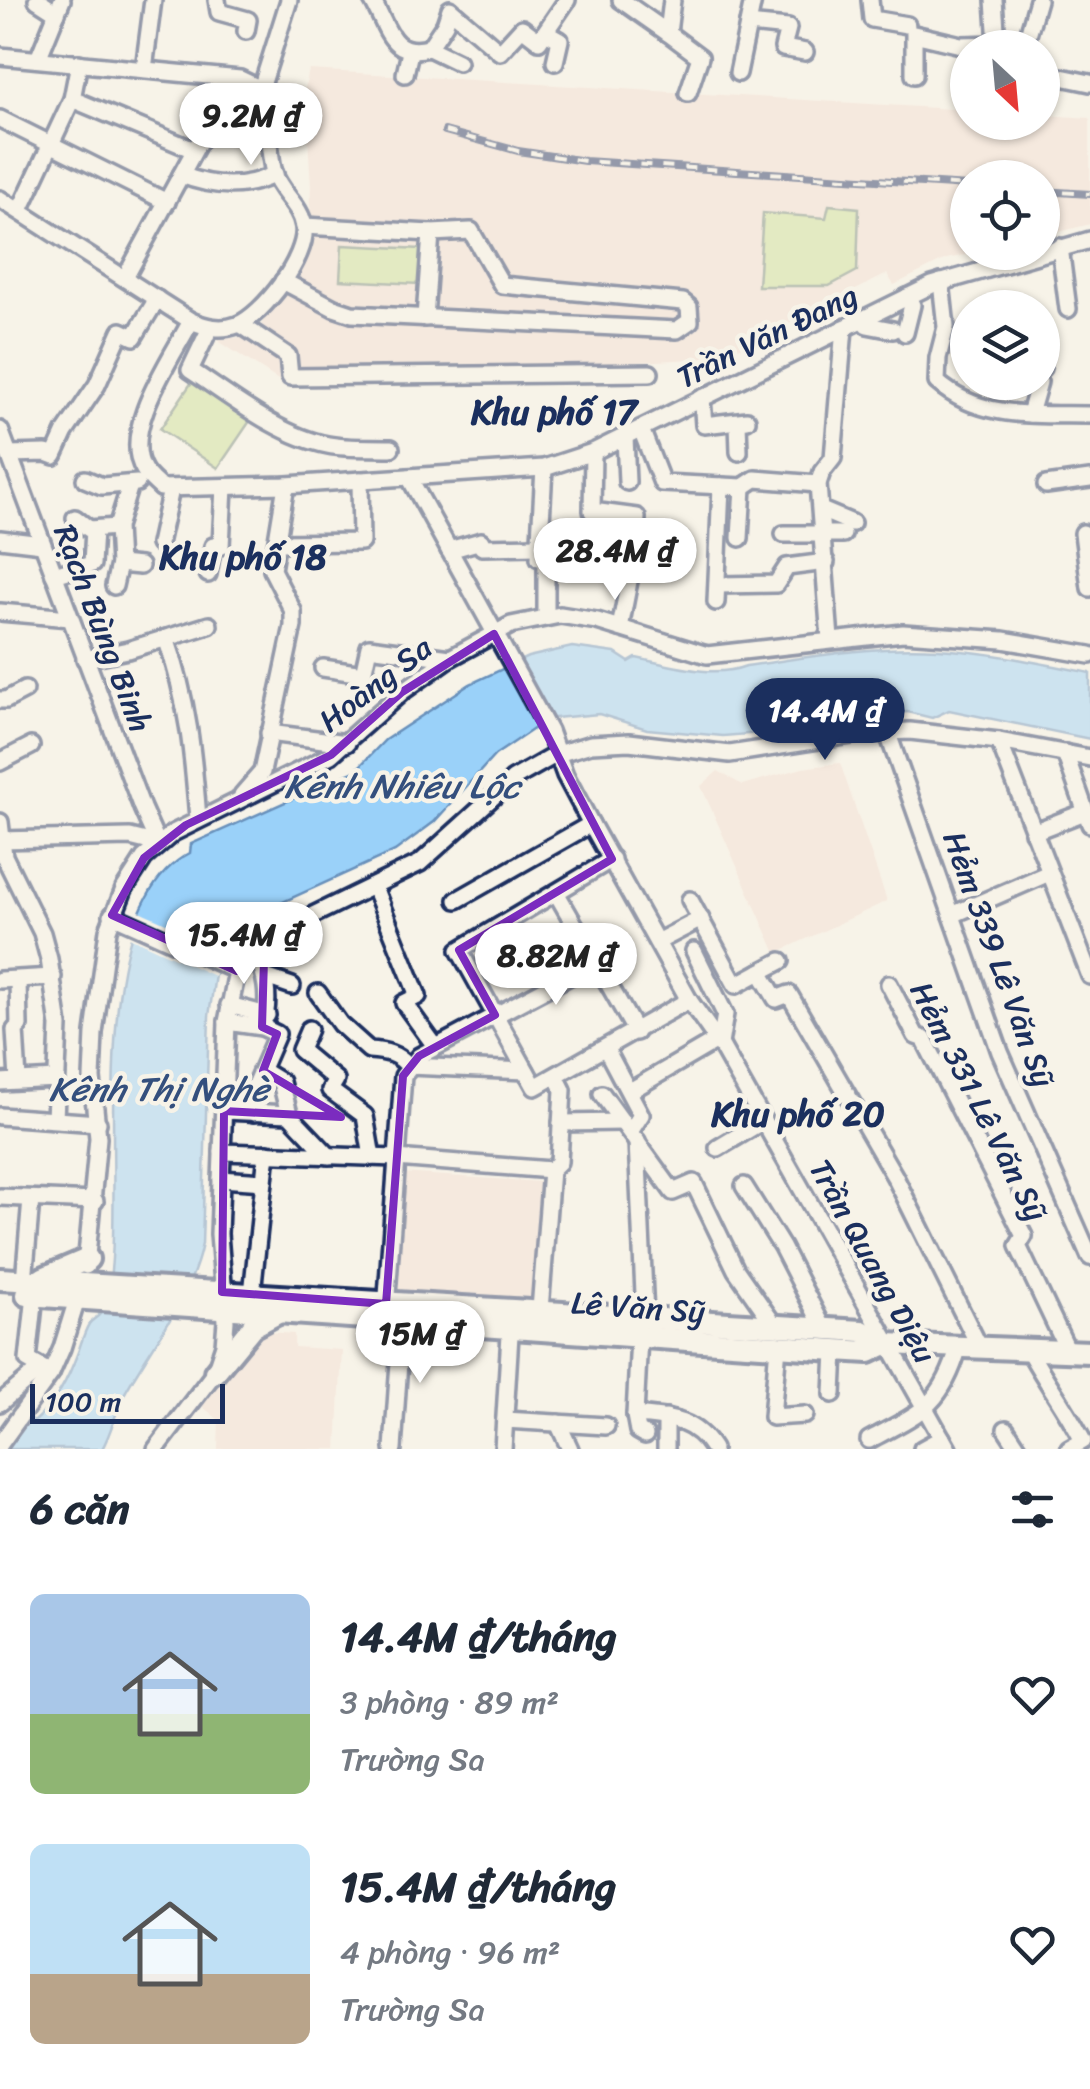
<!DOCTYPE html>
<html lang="vi">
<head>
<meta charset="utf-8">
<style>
	body { margin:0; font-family:Sriracha,sans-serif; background:#f6f6f7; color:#1f2937; height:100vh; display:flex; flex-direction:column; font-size:38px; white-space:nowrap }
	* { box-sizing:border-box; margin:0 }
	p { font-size:32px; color:#747a83 }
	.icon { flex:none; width:55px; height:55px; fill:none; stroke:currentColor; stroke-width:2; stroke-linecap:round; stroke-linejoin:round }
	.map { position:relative; height:1449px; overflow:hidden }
	.panel { display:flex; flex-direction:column; background:#fff; flex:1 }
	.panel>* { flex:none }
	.needle { width:65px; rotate:154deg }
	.fabs { position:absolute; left:950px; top:30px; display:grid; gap:20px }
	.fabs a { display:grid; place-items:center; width:110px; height:110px; border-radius:50%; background:#fff; box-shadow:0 2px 8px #0004; font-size:50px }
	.scale { position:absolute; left:30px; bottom:25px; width:195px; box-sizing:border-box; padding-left:10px; border:5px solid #1b2f5e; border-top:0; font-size:28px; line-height:35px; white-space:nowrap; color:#1b2f5e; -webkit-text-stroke:8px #f7f3e8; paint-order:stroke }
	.price { position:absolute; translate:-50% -85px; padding:0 22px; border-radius:35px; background:#fff; color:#222; font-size:32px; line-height:65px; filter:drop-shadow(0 2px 5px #0008) }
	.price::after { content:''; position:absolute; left:50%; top:60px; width:30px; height:22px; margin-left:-15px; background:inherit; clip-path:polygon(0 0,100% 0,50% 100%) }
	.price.active { background:#1b2f5e; color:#fff }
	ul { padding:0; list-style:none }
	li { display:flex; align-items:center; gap:30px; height:250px; padding:0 30px }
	li span { display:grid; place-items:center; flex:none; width:280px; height:200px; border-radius:15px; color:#555 }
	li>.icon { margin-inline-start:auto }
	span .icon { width:120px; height:120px; fill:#fffc; stroke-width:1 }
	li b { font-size:42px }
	h2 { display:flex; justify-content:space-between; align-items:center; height:120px; padding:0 30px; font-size:42px }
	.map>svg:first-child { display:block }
</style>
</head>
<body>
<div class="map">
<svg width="1090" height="1449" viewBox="0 0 1090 1449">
	<rect width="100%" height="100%" fill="#f7f3e8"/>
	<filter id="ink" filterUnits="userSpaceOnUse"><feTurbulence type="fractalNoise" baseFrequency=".01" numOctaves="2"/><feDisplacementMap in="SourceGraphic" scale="20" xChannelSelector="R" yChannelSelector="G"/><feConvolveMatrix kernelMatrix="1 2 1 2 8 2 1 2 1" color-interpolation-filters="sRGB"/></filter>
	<g filter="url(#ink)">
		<!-- built -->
		<g fill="#f1ddd2">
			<polygon points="309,70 967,110 968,122 1042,122 1043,115 1090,118 1090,224 1043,236 1042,178 968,178 968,252 974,253 946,259 894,285 887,274 749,344 711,358 280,381 217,340 242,337 260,327 310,238 311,185 305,89"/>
			<polygon points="840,763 887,901 776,953 701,786 718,771 742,785 803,768"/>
			<polygon points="399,1173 541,1182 533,1307 390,1298"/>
			<polygon points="267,1332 294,1334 294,1347 342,1350 337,1449 218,1449 219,1420 198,1403 231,1360 239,1361"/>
		</g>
		<!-- green -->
		<g fill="#cadf94" stroke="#728779" stroke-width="2.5">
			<polygon points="829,205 859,208 857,271 829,286 758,286 763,213 826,218"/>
			<polygon points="342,245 421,249 419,284 340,280"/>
			<polygon points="196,376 254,415 218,468 160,429"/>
		</g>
		<!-- water -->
		<path fill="#9ad1f9" stroke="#6790bb" stroke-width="2.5" d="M572,647L615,653L629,662L636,658C671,665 712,679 746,666C810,657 873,645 938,649C989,652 1040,663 1090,673V739L949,710L932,718L908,712L883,713L773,732L723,736L647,729L599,714L555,718L535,728L495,755L434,822L395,851L276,905L243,924L222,948L217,961L209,1016L202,1244C191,1298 153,1343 126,1391C116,1407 113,1430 102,1449H7L30,1419L34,1422C56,1403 68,1379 78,1352C81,1344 84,1332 89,1324C91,1320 97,1318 100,1314C107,1305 110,1282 111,1270C123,1169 83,907 190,853L191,844L355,771L385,740L470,684L528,657Z"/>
		<!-- pier -->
		<polygon fill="#f7f3e8" points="137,910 226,950 214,976 127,936"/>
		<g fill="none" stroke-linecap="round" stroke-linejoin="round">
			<defs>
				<g id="minor">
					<polyline points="37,0 57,13"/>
					<polyline points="217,0 219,12 248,20 246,31"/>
					<path d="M372,0C389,29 390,57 429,48"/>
					<polyline points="621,0 668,33"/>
					<polyline points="672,0 668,33 700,57 688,93"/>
					<polyline points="870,0 872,19 907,25"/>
					<polyline points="994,0 997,44 1018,41 1028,35 1038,0"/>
					<polyline points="748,24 788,28 783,48 805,52"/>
					<polyline points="546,32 560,40 555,62"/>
					<polyline points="429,48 445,24 450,9 500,52 522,28 539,41 567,0"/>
					<polyline points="429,48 458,62"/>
					<path d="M0,56L240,79L261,89C269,117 267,145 274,173C280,193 301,205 304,227C308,257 263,315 237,325C221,331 206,327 191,321L0,199"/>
					<polyline points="38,59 62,0"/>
					<polyline points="144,69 153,0"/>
					<polyline points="1042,70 1047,71"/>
					<polyline points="738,73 753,0"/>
					<polyline points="405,74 410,52"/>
					<polyline points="914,75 914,34 961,45 997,44 997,48"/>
					<polyline points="1061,77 1090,83"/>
					<polyline points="261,89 289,0"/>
					<polyline points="72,99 194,150"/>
					<polyline points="0,119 167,202"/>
					<path d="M181,175C213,187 244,190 275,174"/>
					<polyline points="20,210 72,99 79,63"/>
					<polyline points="1060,247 1068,309"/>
					<polyline points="125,278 199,142"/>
					<polyline points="283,281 334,308 352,314 677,330 690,321 689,307 683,302 502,285 471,231 431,233 304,226"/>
					<path d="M941,282L946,327L938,358L937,382C980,420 1036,414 1090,415"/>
					<polyline points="425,318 431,233"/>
					<polyline points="863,319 867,325 893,330"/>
					<path d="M191,321C172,358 120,430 144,470C148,477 156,483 161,488L286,485L544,468L593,452L932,285L1090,240"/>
					<polyline points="240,324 288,356 290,377 650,373"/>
					<path d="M210,328L190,370C230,396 279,436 328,445C348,449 370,447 391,448"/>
					<polyline points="905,333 912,305 907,297"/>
					<polyline points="1042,368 1045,347"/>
					<polyline points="702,398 704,425 747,420"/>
					<polyline points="1030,414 1039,382"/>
					<polyline points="738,422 739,452"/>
					<polyline points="641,429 662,483 743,487 755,479 818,484"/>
					<polyline points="0,430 142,808 158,844"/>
					<polyline points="625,437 627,482"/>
					<polyline points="593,452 592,511 637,517 636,545 620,628"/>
					<polyline points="9,454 46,453 54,456 65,432 97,385 121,331 134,337 157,299"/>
					<polyline points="544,468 539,558 546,560 546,616"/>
					<polyline points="409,477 549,731 565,775 591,824 689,1000 720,1044 948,1449"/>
					<polyline points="85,479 102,486 137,483"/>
					<polyline points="1046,485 1090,479"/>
					<polyline points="821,510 852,523"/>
					<polyline points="75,518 89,529 117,527"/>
					<polyline points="1083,533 1090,588"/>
					<polyline points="784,534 843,534"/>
					<polyline points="740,538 743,487"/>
					<polyline points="0,539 42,544"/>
					<polyline points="277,543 361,542 360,480"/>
					<polyline points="159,544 171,489"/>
					<polyline points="636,545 658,548"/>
					<polyline points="449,550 481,541 482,547 539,546"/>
					<polyline points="119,564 140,566"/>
					<polyline points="208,574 213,546 221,546 224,487"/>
					<polyline points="54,575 92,564 94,530"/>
					<polyline points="719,585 776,584 787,567 826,562"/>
					<polyline points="114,586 119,564 117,527 130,485"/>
					<polyline points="716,602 721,486"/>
					<polyline points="0,612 70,618"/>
					<path d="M166,638C188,700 193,754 198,819"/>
					<polyline points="830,639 818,484 822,472 833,458 844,328"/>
					<polyline points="85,659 128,650 209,625"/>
					<polyline points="323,668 363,674 369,647 450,658"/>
					<polyline points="0,700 6,700 25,690"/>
					<polyline points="887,731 1000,1052 1090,1257"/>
					<polyline points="269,733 347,743"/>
					<polyline points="999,741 1090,976"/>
					<polyline points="1065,753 1090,824"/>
					<polyline points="0,762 31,746"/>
					<polyline points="242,795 262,772 293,626 293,611 272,570 286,485"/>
					<polyline points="0,822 4,856 42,933 49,959 59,1026 55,1119"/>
					<polyline points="1033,832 1085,812"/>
					<polyline points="0,840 130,837 158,844"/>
					<polyline points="612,859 459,950 535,1087 689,1000"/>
					<polyline points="374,887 418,996 404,1003 435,1046"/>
					<polyline points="557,894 636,1032"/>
					<polyline points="457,900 591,824"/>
					<polyline points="690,900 736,985 760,972 776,999 789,994 895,1177 979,1346"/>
					<polyline points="112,915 237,971"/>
					<polyline points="952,915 1049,873"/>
					<polyline points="657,942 701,919"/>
					<path d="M255,947C265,973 272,1000 262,1027"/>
					<polyline points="694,951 725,1014 720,1044"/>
					<polyline points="760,972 781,961"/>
					<polyline points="266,977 292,986"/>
					<polyline points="0,980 53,977"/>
					<polyline points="889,984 916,1036 924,1039 1024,1236 1018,1246 1068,1351"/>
					<path d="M318,993L340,1024L369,1050C385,1051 397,1053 408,1066L526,1071"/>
					<polyline points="229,1005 267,1015"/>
					<polyline points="227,1022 262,1027 277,1034 255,1085 254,1113"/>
					<polyline points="309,1029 300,1050 336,1080 330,1090 365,1116 372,1157"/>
					<polyline points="606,1049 641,1115 630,1132"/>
					<polyline points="263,1071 281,1082 289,1114"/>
					<polyline points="18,1080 15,1030 19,1026 18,980"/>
					<polyline points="0,1082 56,1079"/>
					<polyline points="630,1091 717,1040"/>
					<polyline points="602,1094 673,1192 694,1183 736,1270 775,1326"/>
					<polyline points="224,1111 289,1114 329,1156"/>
					<polyline points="0,1116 98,1123"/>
					<polyline points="561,1123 623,1122"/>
					<polyline points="637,1141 645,1316"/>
					<polyline points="718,1148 763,1121"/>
					<polyline points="222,1152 396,1158 551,1170"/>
					<polyline points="221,1179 264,1182"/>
					<polyline points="744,1186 782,1247 824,1329"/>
					<polyline points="0,1197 95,1201"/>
					<polyline points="86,1266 98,1138 92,1078 94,1033 108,930 124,889 144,858 173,833 331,755 402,692 450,658 511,625 560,615 597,621 707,655 903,633 1003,640 1090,655"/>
					<polyline points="24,1281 31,1199"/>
					<polyline points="252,1294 267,1153"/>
					<polyline points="35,1295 28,1360 51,1373"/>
					<polyline points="386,1309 403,1076 419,1056 596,962"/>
					<polyline points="540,1310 551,1170 559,1162 563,1090 556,1076"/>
					<path d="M639,1337L635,1415C668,1418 694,1418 713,1449"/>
					<polyline points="778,1346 772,1417 805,1415"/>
					<path d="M1028,1349C1046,1382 1066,1408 1083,1441L1069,1449"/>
					<polyline points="833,1394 835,1350"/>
					<polyline points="0,1403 41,1368"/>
					<polyline points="635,1415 638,1431 645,1435"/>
					<polyline points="666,1418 666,1449"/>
					<polyline points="505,1420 606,1426"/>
					<polyline points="558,1423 570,1449"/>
					<polyline points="1006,1429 1019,1449"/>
					<path d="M869,1440C920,1413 942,1406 959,1346"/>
					<polyline points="0,1444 51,1373 62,1348 79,1293"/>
					<polyline points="156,1449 215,1372 224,1345 226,1321 219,1234 227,1022 237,971 245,958 268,937 420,863 513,779 557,754 591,744 629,742 730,754 865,733 910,731 999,741 1090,758"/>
					<polyline points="393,1449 402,1319"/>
					<polyline points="503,1449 511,1318"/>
					<polyline points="922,1449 942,1438"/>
				</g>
				<g id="major">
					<polyline points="43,1278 88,1259"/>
					<polyline points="0,1279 862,1331 886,1344 1090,1352"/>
					<polyline points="27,1295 835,1350 869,1352 886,1344"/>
					<polyline points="215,1372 252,1327 278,1313"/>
				</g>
			</defs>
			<!-- minor casing -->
			<use href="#minor" stroke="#1b2f5e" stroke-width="22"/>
			<!-- major casing -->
			<use href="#major" stroke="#1b2f5e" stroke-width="28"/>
			<!-- minor -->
			<use href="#minor" stroke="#f7f3e8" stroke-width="15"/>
			<!-- major -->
			<use href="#major" stroke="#f7f3e8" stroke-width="20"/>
			<defs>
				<g id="rail">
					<polyline points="445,131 518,151 585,161 968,186"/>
					<polyline points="1042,191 1090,194"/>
				</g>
			</defs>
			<!-- rail casing -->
			<use href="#rail" stroke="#1b2f5e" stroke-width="8"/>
			<!-- rail -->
			<use href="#rail" stroke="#f7f3e8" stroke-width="4" stroke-dasharray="11" stroke-linecap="butt"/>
		</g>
	</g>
	<!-- marked area -->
	<path d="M0 0H1090V1449H0ZM494,634L612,859L459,950L495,1015L419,1056L403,1076L386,1304L222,1292L224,1111L341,1117L263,1071L277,1034L262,1027L265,925L237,971L112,915L144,858L186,825L331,755L402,692Z" fill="#f7f3e8" fill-opacity=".55" fill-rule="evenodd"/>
	<path fill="none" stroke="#7b2cbf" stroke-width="8" stroke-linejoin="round" d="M494,634L612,859L459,950L495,1015L419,1056L403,1076L386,1304L222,1292L224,1111L341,1117L263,1071L277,1034L262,1027L265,925L237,971L112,915L144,858L186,825L331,755L402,692Z"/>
	<g text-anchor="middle" stroke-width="9" stroke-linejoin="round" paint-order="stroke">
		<!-- street labels -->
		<g font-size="32" fill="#1b2f5e" stroke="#f7f3e8">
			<text transform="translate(767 336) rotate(-26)" y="11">Trần Văn Ðang</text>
			<text transform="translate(103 628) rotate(69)" y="11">Rạch Bùng Binh</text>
			<text transform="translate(375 684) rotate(-38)" y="11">Hoàng Sa</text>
			<text transform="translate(999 959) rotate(70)" y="11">Hẻm 339 Lê Văn Sỹ</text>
			<text transform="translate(979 1101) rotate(63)" y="11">Hẻm 331 Lê Văn Sỹ</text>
			<text transform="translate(873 1261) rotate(61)" y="11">Trần Quang Diệu</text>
			<text transform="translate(638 1307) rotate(4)" y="11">Lê Văn Sỹ</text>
		</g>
		<!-- neighbourhood labels -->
		<g font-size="35" font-weight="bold" fill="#1b2f5e" stroke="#f7f3e8">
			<text x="554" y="424">Khu phố 17</text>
			<text x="243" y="569">Khu phố 18</text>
			<text x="798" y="1126">Khu phố 20</text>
		</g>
		<!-- water labels -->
		<g font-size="35" font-style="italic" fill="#344f7d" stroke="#f7f3e8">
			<text x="402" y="798">Kênh Nhiêu Lộc</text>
			<text x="159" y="1101">Kênh Thị Nghè</text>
		</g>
	</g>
</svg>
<div class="fabs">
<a><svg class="needle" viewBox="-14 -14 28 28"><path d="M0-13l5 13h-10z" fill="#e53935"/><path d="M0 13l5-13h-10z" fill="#747a83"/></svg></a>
<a><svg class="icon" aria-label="locate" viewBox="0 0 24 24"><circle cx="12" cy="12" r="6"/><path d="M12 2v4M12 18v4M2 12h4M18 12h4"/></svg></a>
<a><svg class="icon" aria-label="layers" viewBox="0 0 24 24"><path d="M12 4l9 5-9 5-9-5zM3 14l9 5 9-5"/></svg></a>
</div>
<div class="scale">100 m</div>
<b class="price" style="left:251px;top:168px">9.2M ₫</b>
<b class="price" style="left:615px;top:603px">28.4M ₫</b>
<b class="price active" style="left:825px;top:763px">14.4M ₫</b>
<b class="price" style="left:244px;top:987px">15.4M ₫</b>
<b class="price" style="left:556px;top:1008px">8.82M ₫</b>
<b class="price" style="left:420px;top:1386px">15M ₫</b>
</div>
<section class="panel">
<h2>6 căn<svg class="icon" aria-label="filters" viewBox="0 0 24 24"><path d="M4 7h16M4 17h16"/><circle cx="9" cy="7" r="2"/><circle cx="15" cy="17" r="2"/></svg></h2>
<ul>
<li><span style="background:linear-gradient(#a9c7e8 60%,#8fb573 0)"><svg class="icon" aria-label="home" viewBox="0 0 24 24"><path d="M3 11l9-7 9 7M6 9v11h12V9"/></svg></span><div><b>14.4M ₫/tháng</b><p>3 phòng · 89 m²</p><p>Trường Sa</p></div><svg class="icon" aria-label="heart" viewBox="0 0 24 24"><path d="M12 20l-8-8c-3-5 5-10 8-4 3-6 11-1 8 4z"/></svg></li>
<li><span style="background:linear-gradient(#bfe0f5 65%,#b9a48a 0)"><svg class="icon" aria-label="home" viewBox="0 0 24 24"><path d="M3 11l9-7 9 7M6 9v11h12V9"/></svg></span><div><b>15.4M ₫/tháng</b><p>4 phòng · 96 m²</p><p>Trường Sa</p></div><svg class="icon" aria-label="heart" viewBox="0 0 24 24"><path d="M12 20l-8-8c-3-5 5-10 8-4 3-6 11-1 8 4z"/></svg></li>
</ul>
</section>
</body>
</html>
